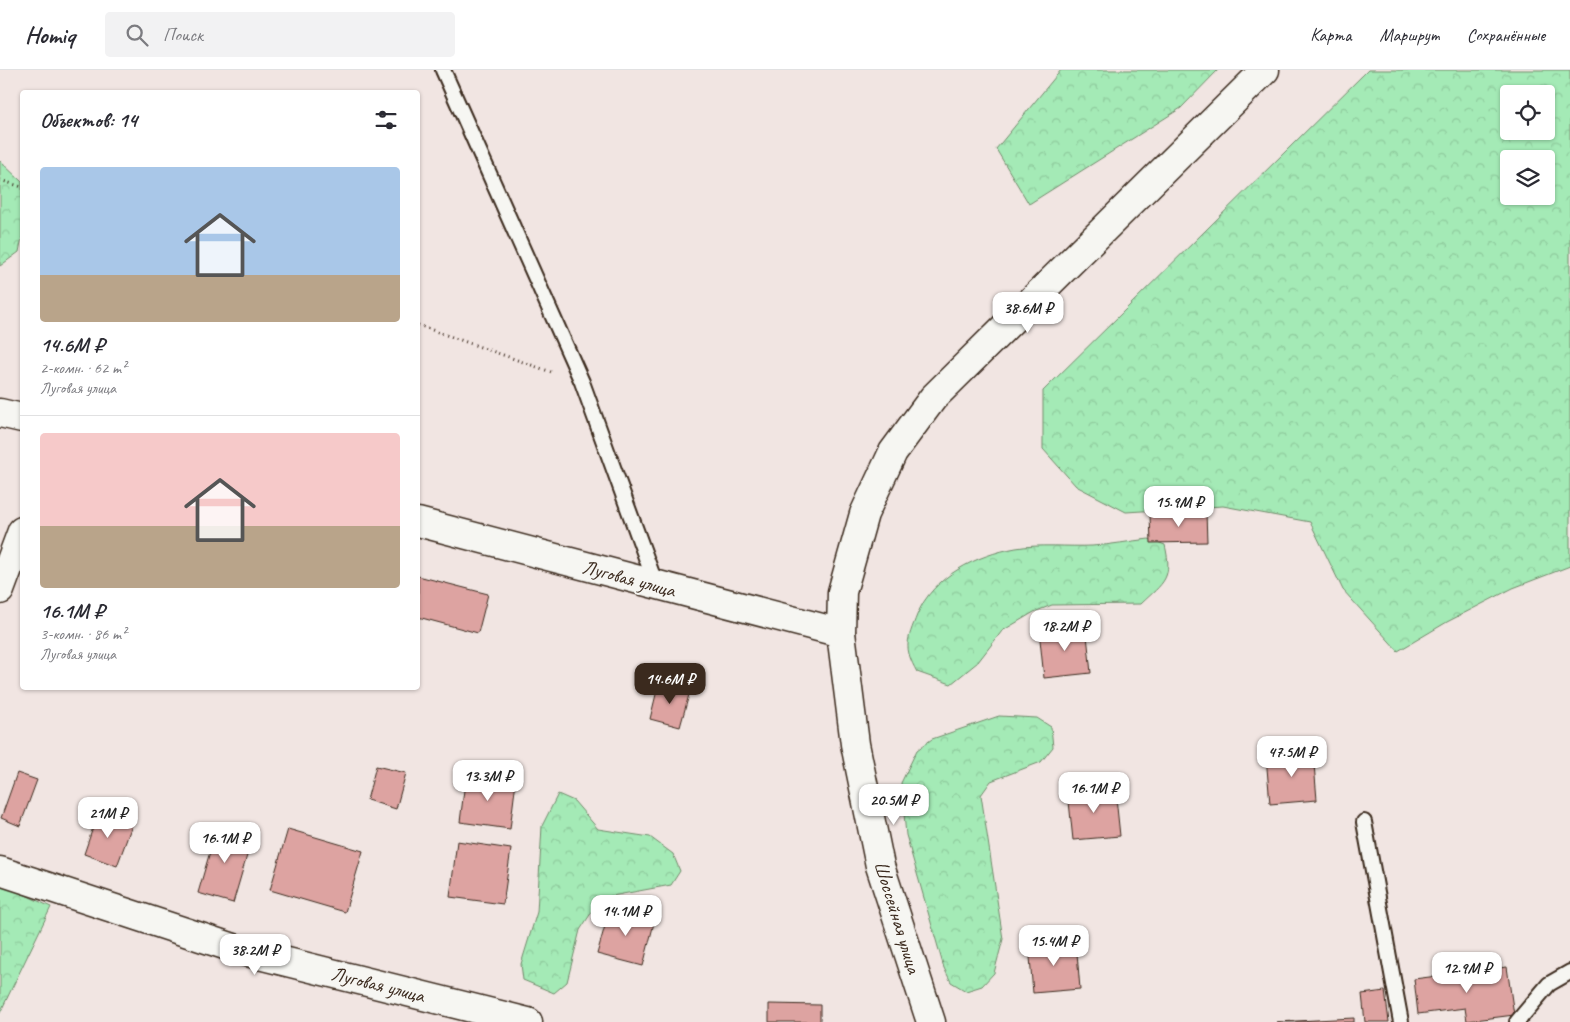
<!DOCTYPE html>
<html lang="ru">
<head>
<meta charset="utf-8">
<style>
	body { margin:0; font-family:Caveat,sans-serif; background:#f2f2f3; color:#2b2b33; height:100vh; display:flex; flex-direction:column; font-size:19px; white-space:nowrap }
	* { box-sizing:border-box; margin:0 }
	p { font-size:16px; color:#7c7c81 }
	.icon { flex:none; width:28px; height:28px; fill:none; stroke:currentColor; stroke-width:2; stroke-linecap:round; stroke-linejoin:round }
	.map { position:relative; flex:1; overflow:hidden }
	.drawer { position:absolute; left:20px; top:20px; width:400px; height:600px; display:flex; flex-direction:column; background:#fff; border-radius:5px; box-shadow:0 1px 4px #0004 }
	.drawer>* { flex:none }
	.fabs { position:absolute; left:1500px; top:15px; display:grid; gap:10px }
	.fabs a { display:grid; place-items:center; width:55px; height:55px; border-radius:5px; background:#fff; box-shadow:0 1px 4px #0004; font-size:25px }
	.price { position:absolute; translate:-50% -42px; padding:0 11px; border-radius:10px; background:#fff; color:#222; font-size:16px; line-height:32px; filter:drop-shadow(0 1px 2px #0008) }
	.price::after { content:''; position:absolute; left:50%; top:30px; width:15px; height:11px; margin-left:-8px; background:inherit; clip-path:polygon(0 0,100% 0,50% 100%) }
	.price.selected { background:#3b2a1e; color:#fff }
	ul { padding:0; list-style:none }
	li { display:grid; align-content:center; gap:10px; height:265px; padding:0 20px }
	li+li { border-top:1px solid #e1e1e2 }
	li span { display:grid; place-items:center; height:155px; border-radius:5px; color:#555 }
	li>.icon { margin-inline-start:auto }
	span .icon { width:90px; height:90px; fill:#fffc; stroke-width:1 }
	li b { font-size:21px }
	h2 { display:flex; justify-content:space-between; align-items:center; height:60px; padding:0 20px; font-size:21px }
	header { display:flex; align-items:center; gap:30px; box-sizing:border-box; height:70px; padding:0 25px; background:#fff; border-bottom:1px solid #e1e1e2 }
	header strong { font-size:24px }
	nav { display:flex; gap:28px; margin-inline-start:auto; font-size:18px }
	.search { width:350px; height:45px; background:#f2f2f3; display:flex; align-items:center; gap:12px; box-sizing:border-box; padding:0 18px; border-radius:5px; color:#7c7c81; font-size:19px }
	.map>svg:first-child { display:block }
</style>
</head>
<body>
<header>
<strong>Homiq</strong>
<div class="search"><svg class="icon" aria-label="search" viewBox="0 0 24 24"><circle cx="10" cy="10" r="6"/><path d="M15 15l6 6"/></svg>Поиск</div>
<nav><a>Карта</a><a>Маршрут</a><a>Сохранённые</a></nav>
</header>
<div class="map">
<svg width="1570" height="952" viewBox="0 0 1570 952">
	<defs>
		<pattern id="forest-crowns" width="20" height="18" patternUnits="userSpaceOnUse" patternTransform="scale(1.25)"><rect width="20" height="18" fill="#a4eab6"/><path d="M2 6a3 3 0 1 1 6 0M12 15a3 3 0 1 1 6 0" fill="none" stroke="#8ec99c"/></pattern>
	</defs>
	<rect width="100%" height="100%" fill="#f1e5e2"/>
	<filter id="ink" filterUnits="userSpaceOnUse"><feTurbulence type="fractalNoise" baseFrequency=".02" numOctaves="2"/><feDisplacementMap in="SourceGraphic" scale="10" xChannelSelector="R" yChannelSelector="G"/><feConvolveMatrix kernelMatrix="1 2 1 2 8 2 1 2 1" color-interpolation-filters="sRGB"/></filter>
	<g filter="url(#ink)">
		<!-- forest -->
		<g fill="url(#forest-crowns)" stroke="#708a6a" fill-rule="evenodd">
			<polygon points="1061,0 1218,0 1181,38 1029,134 996,79"/>
			<path d="M1368,0H1570V496L1513,518L1447,552L1398,581L1343,520L1310,452L1223,436L1126,442L1076,416L1043,379V321ZM1509,24H1546V61H1509ZM1509,89H1546V126H1509Z"/>
			<polygon points="0,91 22,112 22,167 19,182 0,196"/>
			<path d="M1149,469L1165,475C1173,509 1164,512 1141,534L1052,535L1034,542L1002,561L978,592L951,614L917,602C903,577 907,571 917,545C933,506 977,485 1016,478C1039,474 1068,477 1092,476C1111,475 1130,471 1149,469Z"/>
			<polygon points="999,646 1037,648 1051,657 1053,677 1041,692 991,711 981,725 1003,869 994,903 982,916 966,921 951,912 944,898 906,765 901,713 917,680 932,669"/>
			<polygon points="558,724 574,731 598,759 650,767 673,784 680,801 671,815 601,828 580,860 567,912 554,923 523,910 521,894 537,842 542,756"/>
			<polygon points="0,813 51,837 0,943"/>
		</g>
		<!-- building -->
		<g fill="#dda3a1" stroke="#3b2a1e">
			<polygon points="1206,443 1207,472 1151,473 1150,445"/>
			<polygon points="418,506 488,524 478,563 418,547"/>
			<polygon points="1086,556 1091,603 1044,608 1039,560"/>
			<polygon points="659,612 690,621 680,657 650,649"/>
			<polygon points="1313,682 1317,730 1270,734 1266,686"/>
			<polygon points="376,696 406,703 396,739 367,730"/>
			<polygon points="17,703 37,710 20,756 1,748"/>
			<polygon points="466,704 516,711 510,759 460,752"/>
			<polygon points="1115,718 1120,766 1073,770 1068,722"/>
			<polygon points="98,743 132,755 117,796 84,784"/>
			<polygon points="218,754 253,765 233,833 198,823"/>
			<polygon points="288,759 363,781 345,842 270,820"/>
			<polygon points="457,771 511,779 503,834 450,827"/>
			<polygon points="610,838 655,849 643,896 597,884"/>
			<polygon points="1076,871 1080,919 1033,923 1029,875"/>
			<polygon points="1507,897 1514,945 1467,951 1465,938 1418,944 1414,909"/>
			<polygon points="1385,921 1389,952 1365,952 1362,924"/>
			<polygon points="769,934 820,935 820,952 769,952"/>
			<polygon points="1354,948 1354,952 1277,952"/>
		</g>
		<g fill="none" stroke-linecap="round" stroke-linejoin="round">
			<defs>
				<g id="service">
					<polyline points="443,0 582,312 656,515"/>
					<polyline points="1364,752 1401,952"/>
					<polyline points="1517,952 1549,914 1570,902"/>
				</g>
				<g id="minor">
					<polyline points="0,343 22,348"/>
					<polyline points="418,452 841,563"/>
					<polyline points="0,520 22,461"/>
					<polyline points="0,801 243,881 528,952"/>
				</g>
				<polyline id="tertiary" points="931,952 880,796 855,674 841,563 842,522 864,444 893,382 933,328 1265,0"/>
			</defs>
			<!-- service casing -->
			<use href="#service" stroke="#3b2a1e" stroke-width="18"/>
			<!-- minor casing -->
			<use href="#minor" stroke="#3b2a1e" stroke-width="31"/>
			<!-- tertiary casing -->
			<use href="#tertiary" stroke="#3b2a1e" stroke-width="31"/>
			<!-- path -->
			<g stroke="#3b2a1e" stroke-width="3" stroke-dasharray="1 4" stroke-linecap="butt">
				<polyline points="0,110 22,117"/>
				<polyline points="418,255 554,303"/>
			</g>
			<!-- service -->
			<use href="#service" stroke="#f6f6f2" stroke-width="14"/>
			<!-- minor -->
			<use href="#minor" stroke="#f6f6f2" stroke-width="28"/>
			<!-- tertiary -->
			<use href="#tertiary" stroke="#f6f6f2" stroke-width="28"/>
		</g>
	</g>
	<g text-anchor="middle" stroke-width="4" stroke-linejoin="round" paint-order="stroke">
		<!-- street labels -->
		<g font-size="20" fill="#3b2a1e" stroke="#f6f6f2">
			<text transform="translate(629 508) rotate(15)" y="7">Луговая улица</text>
			<text transform="translate(898 847) rotate(73)" y="7">Шоссейная улица</text>
			<text transform="translate(378 914) rotate(14)" y="7">Луговая улица</text>
		</g>
	</g>
</svg>
<div class="fabs">
<a><svg class="icon" aria-label="locate" viewBox="0 0 24 24"><circle cx="12" cy="12" r="6"/><path d="M12 2v4M12 18v4M2 12h4M18 12h4"/></svg></a>
<a><svg class="icon" aria-label="layers" viewBox="0 0 24 24"><path d="M12 4l9 5-9 5-9-5zM3 14l9 5 9-5"/></svg></a>
</div>
<b class="price" style="left:1028px;top:264px">38.6M ₽</b>
<b class="price" style="left:1179px;top:458px">15.9M ₽</b>
<b class="price" style="left:1065px;top:582px">18.2M ₽</b>
<b class="price selected" style="left:670px;top:635px">14.6M ₽</b>
<b class="price" style="left:1292px;top:708px">47.5M ₽</b>
<b class="price" style="left:488px;top:732px">13.3M ₽</b>
<b class="price" style="left:1094px;top:744px">16.1M ₽</b>
<b class="price" style="left:894px;top:756px">20.5M ₽</b>
<b class="price" style="left:108px;top:769px">21M ₽</b>
<b class="price" style="left:225px;top:794px">16.1M ₽</b>
<b class="price" style="left:626px;top:867px">14.1M ₽</b>
<b class="price" style="left:1054px;top:897px">15.4M ₽</b>
<b class="price" style="left:255px;top:906px">38.2M ₽</b>
<b class="price" style="left:1467px;top:924px">12.9M ₽</b>
<section class="drawer">
<h2>Объектов: 14<svg class="icon" aria-label="filters" viewBox="0 0 24 24"><path d="M4 7h16M4 17h16"/><circle cx="9" cy="7" r="2"/><circle cx="15" cy="17" r="2"/></svg></h2>
<ul>
<li><span style="background:linear-gradient(#a9c7e8 70%,#b9a48a 0)"><svg class="icon" aria-label="home" viewBox="0 0 24 24"><path d="M3 11l9-7 9 7M6 9v11h12V9"/></svg></span><div><b>14.6M ₽</b><p>2-комн. · 62 m²</p><p>Луговая улица</p></div></li>
<li><span style="background:linear-gradient(#f6c9c9 60%,#b9a48a 0)"><svg class="icon" aria-label="home" viewBox="0 0 24 24"><path d="M3 11l9-7 9 7M6 9v11h12V9"/></svg></span><div><b>16.1M ₽</b><p>3-комн. · 86 m²</p><p>Луговая улица</p></div></li>
</ul>
</section>
</div>
</body>
</html>
